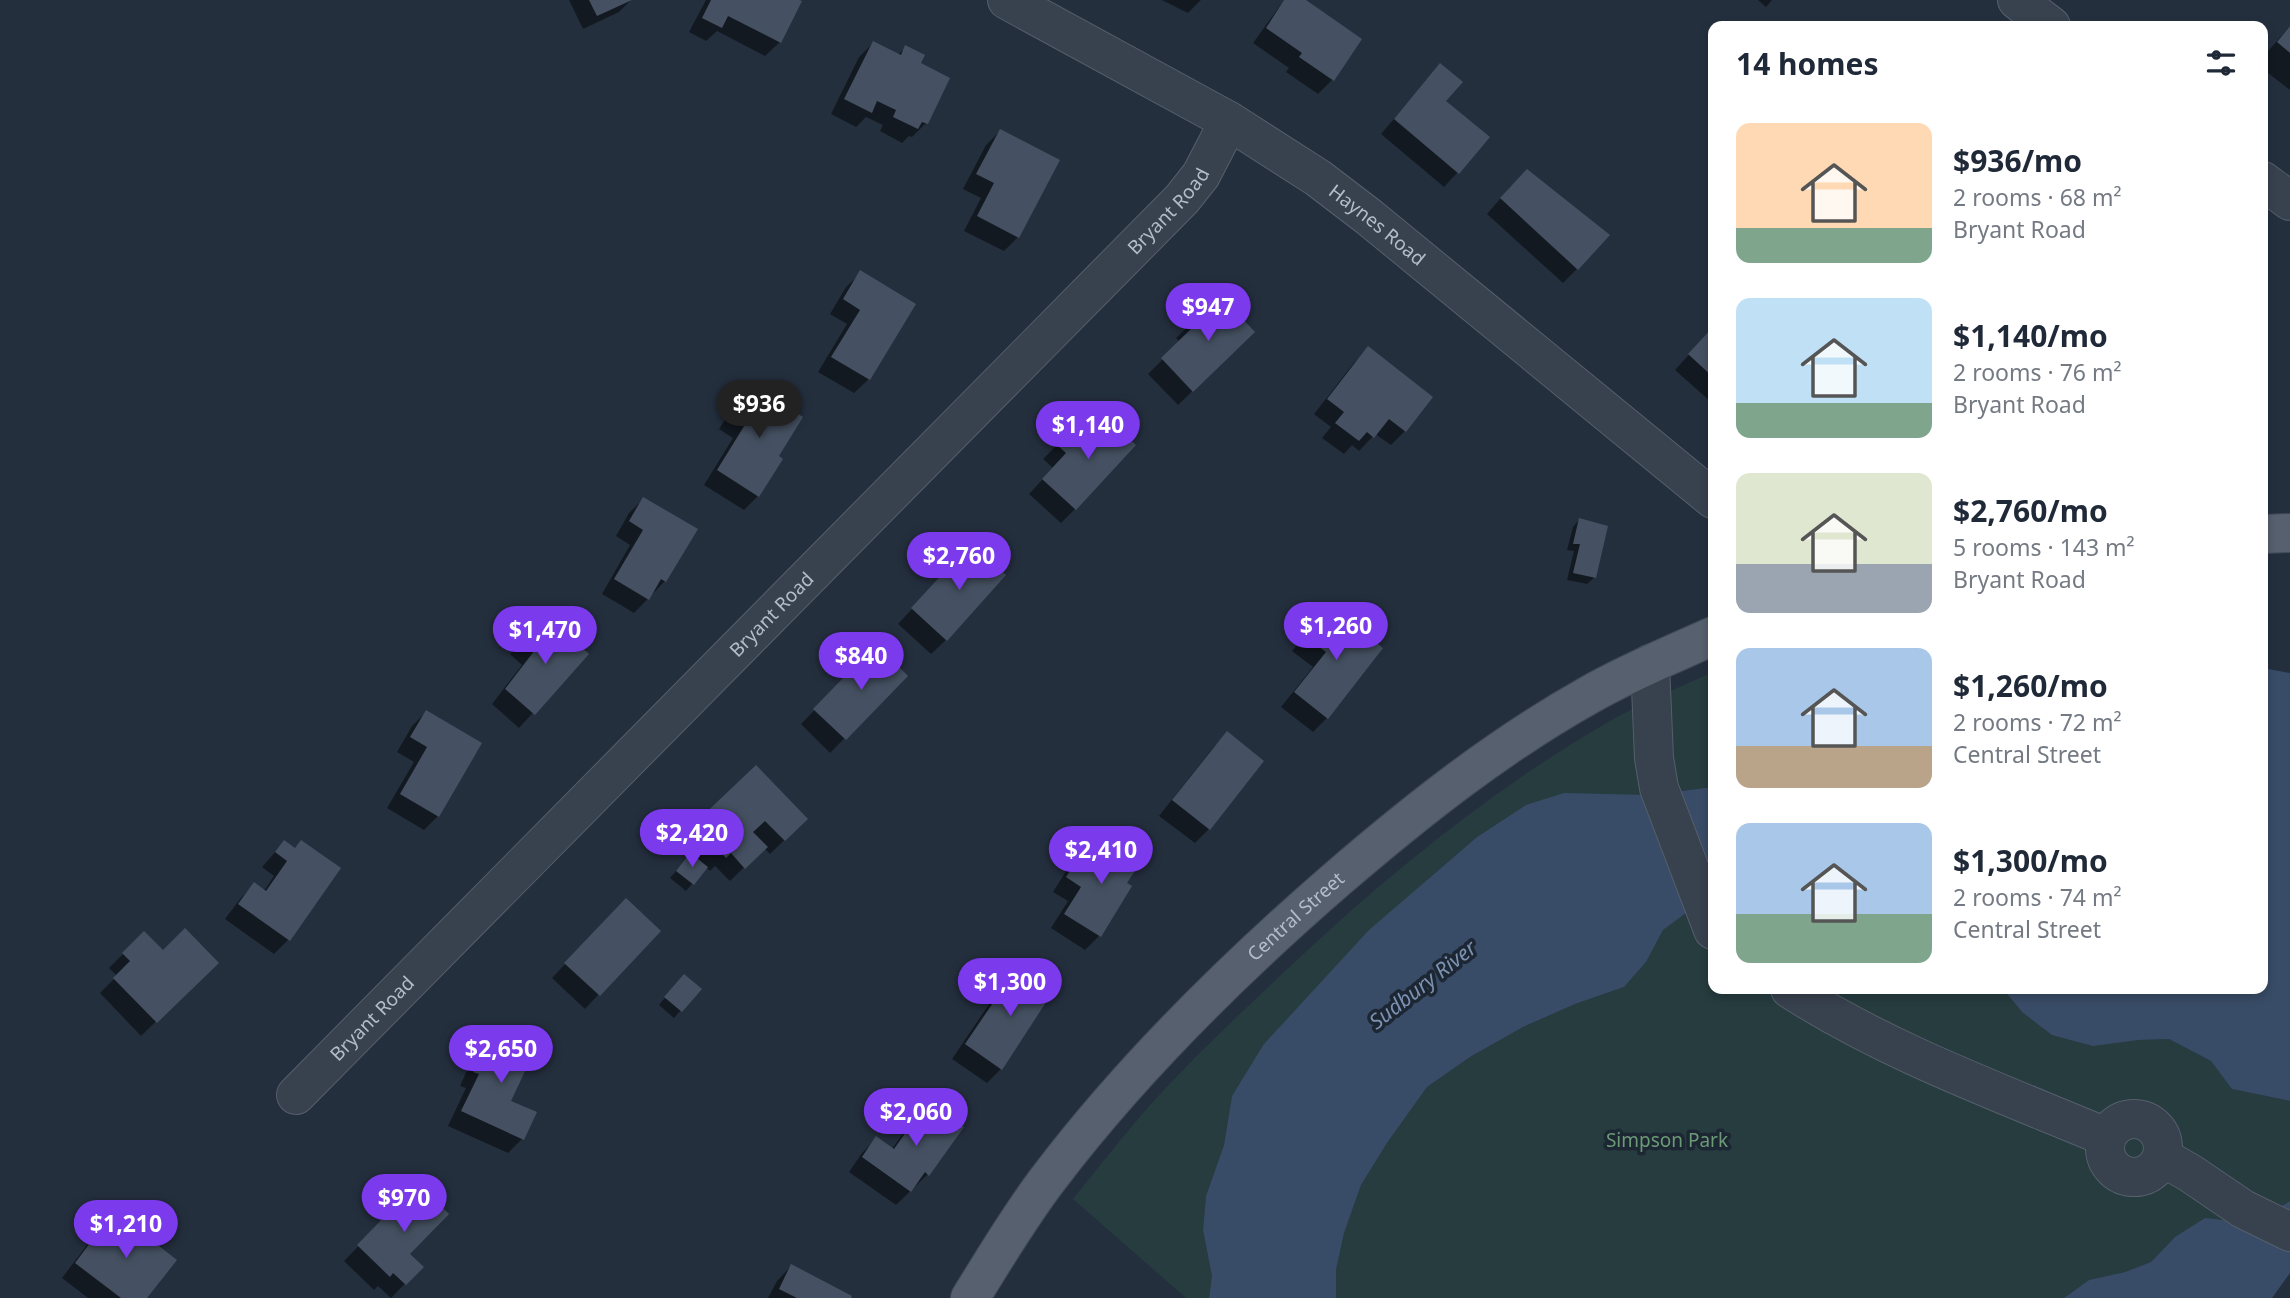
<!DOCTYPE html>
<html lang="en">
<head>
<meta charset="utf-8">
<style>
	body { margin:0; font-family:"Noto Sans",sans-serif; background:#f2f2f3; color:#1f2937; height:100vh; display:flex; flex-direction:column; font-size:26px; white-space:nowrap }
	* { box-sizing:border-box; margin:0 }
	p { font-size:23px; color:#747a83 }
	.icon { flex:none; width:38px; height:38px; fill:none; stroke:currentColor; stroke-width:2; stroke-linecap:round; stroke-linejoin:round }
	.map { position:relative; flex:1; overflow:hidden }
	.sheet { position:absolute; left:1708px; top:21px; width:560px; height:973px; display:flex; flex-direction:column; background:#fff; border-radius:14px; box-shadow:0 4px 10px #0003 }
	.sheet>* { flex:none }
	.price { position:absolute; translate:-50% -60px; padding:0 16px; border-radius:24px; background:#7c3aed; color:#fff; font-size:23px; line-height:46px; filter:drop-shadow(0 2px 4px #0008) }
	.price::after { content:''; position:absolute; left:50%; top:42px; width:21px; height:16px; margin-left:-10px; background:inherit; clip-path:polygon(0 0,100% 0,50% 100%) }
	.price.selected { background:#222; color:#fff }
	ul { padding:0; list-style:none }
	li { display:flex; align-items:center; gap:21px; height:175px; padding:0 28px }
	li span { display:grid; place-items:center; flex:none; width:196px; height:140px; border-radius:14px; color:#555 }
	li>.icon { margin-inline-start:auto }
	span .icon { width:84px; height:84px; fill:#fffc; stroke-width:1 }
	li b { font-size:30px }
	h2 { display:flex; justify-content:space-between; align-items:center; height:84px; padding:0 28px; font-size:30px }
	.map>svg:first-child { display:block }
</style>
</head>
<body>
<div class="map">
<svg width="2290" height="1298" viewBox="0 0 2290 1298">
	<rect width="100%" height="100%" fill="#242f3e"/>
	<!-- green -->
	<g fill="#263c3f">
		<path d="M1713,672V787L1649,795H1613L1526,805L1477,837L1428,879L1232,1096L1224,1145L1206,1196L1203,1230L1212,1276L1209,1298H1186L1073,1199C1102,1163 1130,1127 1161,1093C1204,1047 1251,1003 1297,960C1391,872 1492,790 1603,725C1638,704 1676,689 1713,672Z"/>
		<polygon points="1690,909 1713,914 1713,989 2003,989 2022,1012 2138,1040 2169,1039 2211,1061 2233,1089 2290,1101 2290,1201 2266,1215 2175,1237 2151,1262 2125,1272 2089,1280 2064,1298 1336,1298 1336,1270 1344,1233 1361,1185 1387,1143 1427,1087 1470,1057 1523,1027 1575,1004 1624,987 1646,962 1663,930"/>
	</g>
	<!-- water -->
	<g fill="#394c67">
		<polygon points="2263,668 2290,673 2290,1101 2232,1089 2211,1061 2169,1039 2138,1040 2093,1046 2052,1035 2022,1012 2003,989 2263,989"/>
		<polygon points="1713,787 1713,914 1690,910 1663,930 1646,962 1624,987 1575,1004 1523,1027 1470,1057 1427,1087 1387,1143 1361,1185 1344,1233 1336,1270 1336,1298 1209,1298 1212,1276 1203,1230 1206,1196 1224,1145 1232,1096 1264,1044 1369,930 1477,837 1526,805 1564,793 1649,795"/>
		<polygon points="2290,1201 2290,1273 2272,1298 2064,1298 2089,1280 2125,1272 2151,1262 2175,1237 2205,1218 2233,1221 2266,1215"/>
	</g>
	<!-- shadow -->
	<g fill="#0007">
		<polygon points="569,0 631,0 619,12 583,29"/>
		<polygon points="706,0 795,0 780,42 765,56 717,31 706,41 689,32"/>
		<polygon points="1162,0 1201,0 1188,13"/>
		<polygon points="1284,0 1303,0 1333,79 1318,94 1286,72 1289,68 1253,43"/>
		<polygon points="1758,0 1772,0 1766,7"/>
		<polygon points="2290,26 2290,90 2263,69 2263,57"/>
		<polygon points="873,43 898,55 906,47 919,64 926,123 912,137 909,136 902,143 880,131 883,125 866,117 856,127 831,114 859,57"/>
		<polygon points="1440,65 1444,101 1458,172 1444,187 1381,134"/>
		<polygon points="1000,131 1018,237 1004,251 964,231 981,198 963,189 986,145"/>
		<polygon points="1512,185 1577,269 1563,283 1487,214"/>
		<polygon points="861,273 914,304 869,379 854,393 818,372 847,324 830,314 846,287"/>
		<polygon points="1219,297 1253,332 1178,405 1148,374 1180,342 1176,338"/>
		<polygon points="1713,328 1713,400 1711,402 1675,370"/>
		<polygon points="1368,349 1431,397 1405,431 1391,445 1375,434 1359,451 1352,445 1344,454 1322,438 1331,427 1314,414 1354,363"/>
		<polygon points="751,387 776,457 758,496 744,510 704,485 733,438 719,429 737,401"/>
		<polygon points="1063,439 1071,446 1075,509 1061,523 1029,494 1053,468 1043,459"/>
		<polygon points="643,499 665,581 634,613 602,594 630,545 616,536 629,513"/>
		<polygon points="1579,520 1606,527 1594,578 1587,584 1567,580 1574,551 1567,550 1573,527"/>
		<polygon points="957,560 946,640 931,654 898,624"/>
		<polygon points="1329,608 1327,718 1313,732 1281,707 1313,667 1292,651"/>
		<polygon points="538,621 586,655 519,728 492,704 522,665 510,654"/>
		<polygon points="876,647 906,676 830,753 801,724"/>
		<polygon points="426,712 438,816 424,830 387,808 414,762 397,752 412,726"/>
		<polygon points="1227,734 1209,829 1195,843 1159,816 1213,748"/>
		<polygon points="756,768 806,819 770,854 764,848 730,881 715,866 710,871 706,867 686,891 670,878 690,855 700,863 702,862 681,840"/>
		<polygon points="1107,841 1125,884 1099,936 1085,950 1051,928 1068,901 1053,892 1068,868 1082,854 1090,860"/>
		<polygon points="284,842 294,849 301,842 289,939 274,954 225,919 240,899 254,884 264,891 274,876 262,867"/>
		<polygon points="612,914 599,994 585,1009 552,978"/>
		<polygon points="144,933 163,952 216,963 141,1036 100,993 117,976 109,968"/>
		<polygon points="1018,968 1001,1069 987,1083 952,1059 1004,982"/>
		<polygon points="677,983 699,989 674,1018 659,1005"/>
		<polygon points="493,1030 509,1102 522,1139 508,1153 448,1126 466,1088 460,1086 479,1044"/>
		<polygon points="928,1104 928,1174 896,1205 849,1172 862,1153 877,1138 892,1149 914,1118"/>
		<polygon points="417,1186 408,1254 421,1267 391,1298 378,1286 374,1290 344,1261"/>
		<polygon points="114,1214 145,1298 88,1298 62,1278 100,1228"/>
		<polygon points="791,1266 849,1298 768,1298 777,1281"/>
	</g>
	<!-- building -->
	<g fill="#455162">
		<polygon points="589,0 632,0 597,16"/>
		<polygon points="711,0 799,0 802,1 781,43 728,16 722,28 702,18"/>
		<polygon points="1284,0 1306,0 1362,39 1334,81 1299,57 1302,53 1266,28"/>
		<polygon points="2290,26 2290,53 2277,42"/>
		<polygon points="873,41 901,55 905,45 925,55 921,63 950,78 928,124 922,122 918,129 893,117 896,110 877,101 872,113 844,99"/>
		<polygon points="1440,63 1463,82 1446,101 1490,137 1459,174 1394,119"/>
		<polygon points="1000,129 1060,160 1019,238 977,216 994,183 976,174"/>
		<polygon points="1527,169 1610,235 1578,270 1500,198"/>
		<polygon points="860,270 916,304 870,380 831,357 860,310 843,299"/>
		<polygon points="1219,294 1255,332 1193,392 1161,358 1193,327 1189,323"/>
		<polygon points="1713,327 1713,377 1688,354"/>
		<polygon points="1368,346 1433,397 1406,432 1389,419 1374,438 1367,432 1359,441 1335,423 1344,412 1327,399"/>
		<polygon points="751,384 803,417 779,456 783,459 759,497 717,470 746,423 732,414"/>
		<polygon points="1100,412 1136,445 1076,510 1042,479 1066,453 1056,444 1063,436 1071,445"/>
		<polygon points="643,497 698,529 666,582 661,579 649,600 614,579 643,530 629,521"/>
		<polygon points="1579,518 1608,526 1596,578 1573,573 1580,544 1573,544"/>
		<polygon points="971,543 1006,575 947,641 911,608"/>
		<polygon points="1329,606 1383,648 1328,719 1294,692 1326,652 1305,636"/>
		<polygon points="538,618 551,629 555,624 589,654 535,715 505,689 535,650 523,639"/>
		<polygon points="876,644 908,676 846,740 813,709"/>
		<polygon points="426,710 482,743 439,817 400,794 427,747 410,737"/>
		<polygon points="1227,731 1264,761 1210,830 1172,800"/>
		<polygon points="756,765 808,819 785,841 765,821 753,832 768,847 745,869 731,853 726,858 694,824"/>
		<polygon points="1107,839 1141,861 1127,883 1132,886 1101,937 1064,914 1081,887 1066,877 1082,852 1094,860"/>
		<polygon points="284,840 295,848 301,840 341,868 290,941 238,904 254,882 266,891 287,861 275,852"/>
		<polygon points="690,853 708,867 694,885 676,871"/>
		<polygon points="626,898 661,931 600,996 564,963"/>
		<polygon points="185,928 219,963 157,1023 113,978 130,961 122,953 144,931 163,950"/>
		<polygon points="1018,966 1054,990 1002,1070 965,1044"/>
		<polygon points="684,974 702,989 682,1012 664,997"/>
		<polygon points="493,1028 536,1048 511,1101 537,1112 524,1140 461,1111 479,1074 473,1072"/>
		<polygon points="928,1101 964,1127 929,1176 925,1172 911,1192 862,1157 876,1136 894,1149"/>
		<polygon points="417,1183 449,1214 410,1254 424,1267 406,1285 393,1273 390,1277 357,1245"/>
		<polygon points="114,1211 177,1260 147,1298 121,1298 75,1263"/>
		<polygon points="791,1264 852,1296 851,1298 797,1298 779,1289"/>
	</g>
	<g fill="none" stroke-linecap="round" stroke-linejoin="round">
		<defs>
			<g id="minor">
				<path id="s1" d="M1007,0L1229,121L1318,178L1369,217L1713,499"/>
				<polyline points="2017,0 2051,26"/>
				<polyline points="2263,181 2290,201"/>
				<polyline points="1650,664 1654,758 1659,788 1713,930"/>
				<path d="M1790,989C1888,1052 1999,1092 2106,1137"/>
				<path id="s2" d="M296,1095L1182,199L1201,175L1229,121"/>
				<circle cx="2134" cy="1148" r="29"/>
				<polyline points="2162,1157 2190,1173 2243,1209 2290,1232"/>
			</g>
			<g id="major">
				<polyline points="2263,534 2290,533"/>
				<path id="s3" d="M970,1298C995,1258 1019,1217 1048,1179C1132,1068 1232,970 1337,879C1416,811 1498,746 1589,695C1629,672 1671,655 1713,636"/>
			</g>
		</defs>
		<!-- minor casing -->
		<use href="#minor" stroke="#565f6c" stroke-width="40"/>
		<!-- major casing -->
		<use href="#major" stroke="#414a57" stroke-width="40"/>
		<!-- minor -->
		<use href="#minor" stroke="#38414e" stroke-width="38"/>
		<!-- major -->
		<use href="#major" stroke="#56606e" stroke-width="38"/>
	</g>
	<g text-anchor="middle" stroke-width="7" stroke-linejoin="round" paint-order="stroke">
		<!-- street labels -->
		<g font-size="19" fill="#b4bcc9" stroke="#1d2633">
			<text dy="7" stroke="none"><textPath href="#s2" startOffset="1242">Bryant Road</textPath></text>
			<text dy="7" stroke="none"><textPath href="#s1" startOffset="434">Haynes Road</textPath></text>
			<text dy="7" stroke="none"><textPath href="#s2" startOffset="676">Bryant Road</textPath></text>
			<text dy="7" stroke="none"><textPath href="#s3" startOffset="504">Central Street</textPath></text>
			<text dy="7" stroke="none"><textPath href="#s2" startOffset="108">Bryant Road</textPath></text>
		</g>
		<!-- park labels -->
		<g font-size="19" fill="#6b9a76" stroke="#1d2633">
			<text x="1667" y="1147">Simpson Park</text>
		</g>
		<!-- water labels -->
		<g font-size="21" font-style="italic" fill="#7c92b1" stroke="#1d2633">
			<text transform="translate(1423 985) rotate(-38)" y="7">Sudbury River</text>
		</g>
	</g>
</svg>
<b class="price" style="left:1208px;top:343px">$947</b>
<b class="price selected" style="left:759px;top:440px">$936</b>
<b class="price" style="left:1088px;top:461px">$1,140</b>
<b class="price" style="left:959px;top:592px">$2,760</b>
<b class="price" style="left:1336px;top:662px">$1,260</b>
<b class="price" style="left:545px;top:666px">$1,470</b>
<b class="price" style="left:861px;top:692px">$840</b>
<b class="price" style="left:692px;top:869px">$2,420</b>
<b class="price" style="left:1101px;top:886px">$2,410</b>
<b class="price" style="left:1010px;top:1018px">$1,300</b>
<b class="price" style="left:501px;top:1085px">$2,650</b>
<b class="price" style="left:916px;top:1148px">$2,060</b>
<b class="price" style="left:404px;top:1234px">$970</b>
<b class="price" style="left:126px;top:1260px">$1,210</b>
<section class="sheet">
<h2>14 homes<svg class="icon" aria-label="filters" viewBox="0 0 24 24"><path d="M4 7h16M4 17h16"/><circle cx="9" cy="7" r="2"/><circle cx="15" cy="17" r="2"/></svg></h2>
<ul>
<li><span style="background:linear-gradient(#ffd9b3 75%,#7fa58c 0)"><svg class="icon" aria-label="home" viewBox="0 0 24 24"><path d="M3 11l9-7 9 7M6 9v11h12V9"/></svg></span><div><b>$936/mo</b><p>2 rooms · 68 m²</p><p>Bryant Road</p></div></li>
<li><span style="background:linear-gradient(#bfe0f5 75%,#7fa58c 0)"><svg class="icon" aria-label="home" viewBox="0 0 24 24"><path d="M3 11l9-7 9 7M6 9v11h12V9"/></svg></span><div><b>$1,140/mo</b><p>2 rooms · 76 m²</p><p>Bryant Road</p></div></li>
<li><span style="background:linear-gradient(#dfe7d0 65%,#9aa5b1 0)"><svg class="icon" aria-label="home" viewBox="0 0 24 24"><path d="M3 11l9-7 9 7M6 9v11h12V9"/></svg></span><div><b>$2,760/mo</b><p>5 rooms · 143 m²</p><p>Bryant Road</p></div></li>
<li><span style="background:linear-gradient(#a9c7e8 70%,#b9a48a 0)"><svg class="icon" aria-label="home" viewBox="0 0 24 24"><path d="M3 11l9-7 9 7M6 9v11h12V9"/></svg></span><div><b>$1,260/mo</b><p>2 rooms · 72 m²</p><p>Central Street</p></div></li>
<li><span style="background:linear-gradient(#a9c7e8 65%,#7fa58c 0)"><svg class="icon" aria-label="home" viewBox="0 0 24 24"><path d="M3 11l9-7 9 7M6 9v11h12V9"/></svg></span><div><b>$1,300/mo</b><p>2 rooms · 74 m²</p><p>Central Street</p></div></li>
</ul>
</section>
</div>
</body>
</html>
